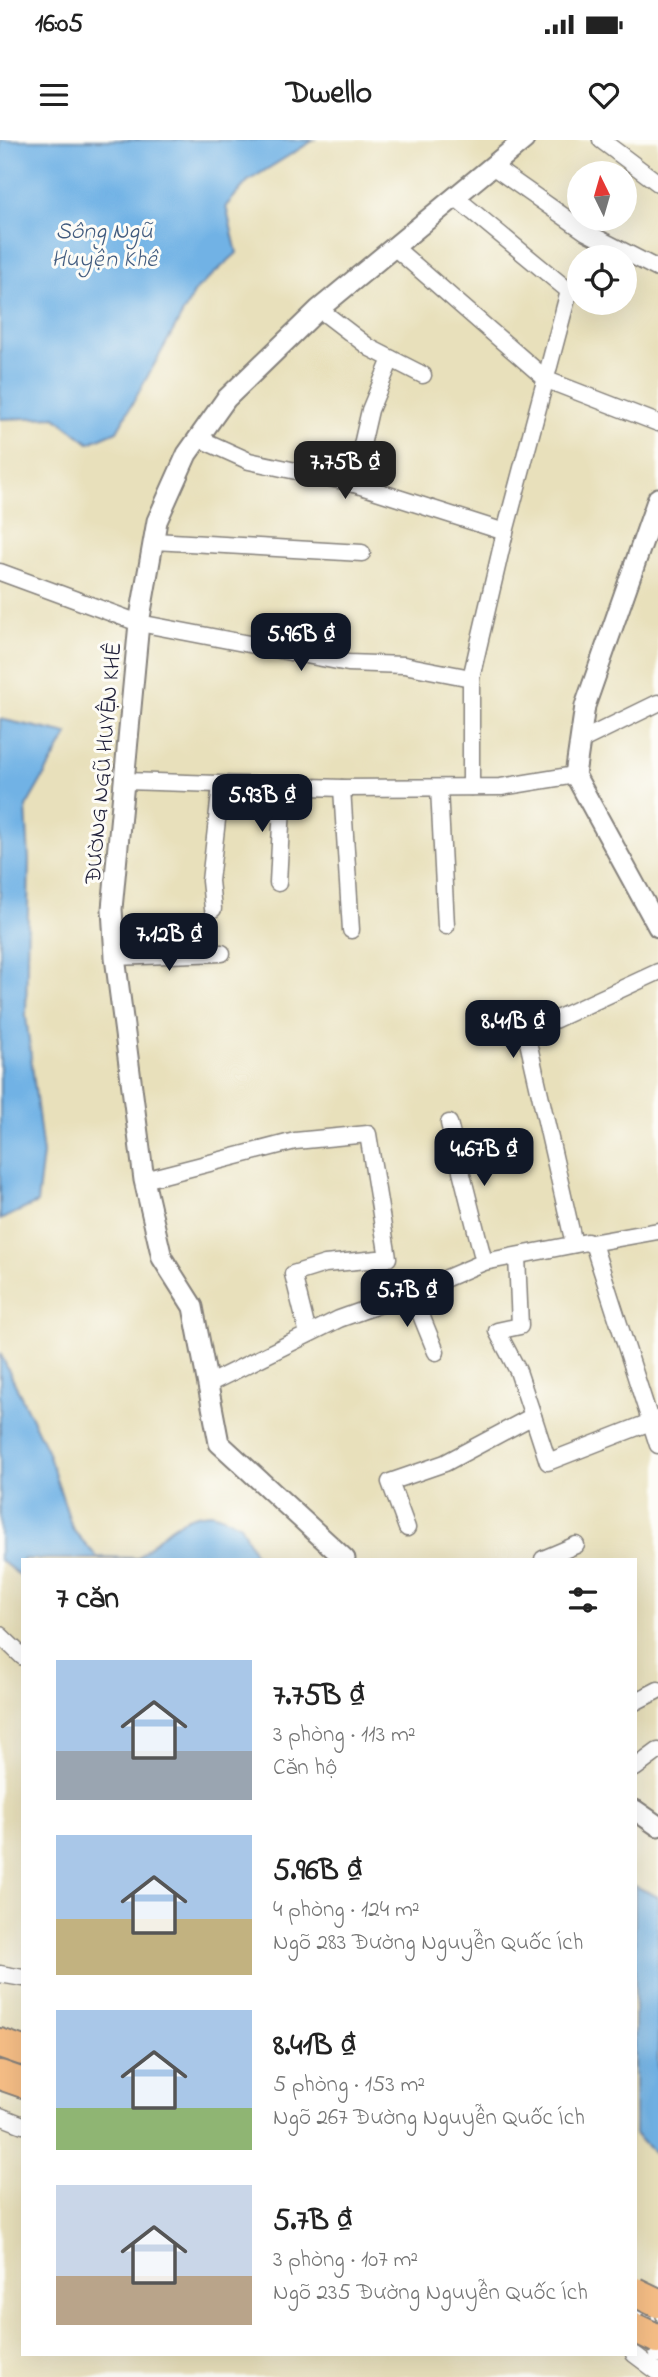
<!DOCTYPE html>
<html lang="vi">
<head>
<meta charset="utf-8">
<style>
	body { margin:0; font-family:"Indie Flower",sans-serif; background:#f6f6f6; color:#222; height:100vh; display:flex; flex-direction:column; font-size:26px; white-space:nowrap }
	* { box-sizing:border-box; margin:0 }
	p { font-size:23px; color:#767676 }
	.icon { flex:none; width:38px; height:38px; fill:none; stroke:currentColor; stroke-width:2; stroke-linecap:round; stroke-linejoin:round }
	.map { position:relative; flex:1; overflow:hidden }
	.panel { position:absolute; left:21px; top:1418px; width:616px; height:798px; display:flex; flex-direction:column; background:#fff; border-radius:0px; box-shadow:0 7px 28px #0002 }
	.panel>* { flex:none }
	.needle { width:46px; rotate:355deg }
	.controls { position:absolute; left:567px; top:21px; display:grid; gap:14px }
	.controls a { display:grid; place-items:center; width:70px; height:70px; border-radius:50%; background:#fff; box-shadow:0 7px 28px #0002; font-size:35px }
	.price { position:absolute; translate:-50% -60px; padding:0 16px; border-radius:14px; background:#111827; color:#fff; font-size:23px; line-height:46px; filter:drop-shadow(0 2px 4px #0008) }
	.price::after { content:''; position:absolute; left:50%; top:42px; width:21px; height:16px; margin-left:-10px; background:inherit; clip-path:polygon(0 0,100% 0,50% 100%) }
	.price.selected { background:#222; color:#fff }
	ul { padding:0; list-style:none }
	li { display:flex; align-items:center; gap:21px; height:175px; padding:0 35px }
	li span { display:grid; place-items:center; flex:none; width:196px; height:140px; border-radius:0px; color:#555 }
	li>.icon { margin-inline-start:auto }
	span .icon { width:84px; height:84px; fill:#fffc; stroke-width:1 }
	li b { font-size:30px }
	h2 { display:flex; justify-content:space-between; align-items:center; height:84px; padding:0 35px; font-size:30px }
	.status { display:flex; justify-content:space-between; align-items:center; height:49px; padding:0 35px; background:#fff; direction:ltr }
	.status svg { height:19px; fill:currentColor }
	header { display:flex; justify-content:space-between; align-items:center; height:91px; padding:0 35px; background:#fff; font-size:32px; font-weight:700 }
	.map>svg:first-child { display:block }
</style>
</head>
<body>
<div class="status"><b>16:05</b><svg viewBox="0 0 49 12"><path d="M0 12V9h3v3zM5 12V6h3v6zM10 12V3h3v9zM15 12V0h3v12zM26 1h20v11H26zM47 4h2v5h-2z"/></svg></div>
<header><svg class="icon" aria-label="menu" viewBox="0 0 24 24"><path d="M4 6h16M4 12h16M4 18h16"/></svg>Dwello<svg class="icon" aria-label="heart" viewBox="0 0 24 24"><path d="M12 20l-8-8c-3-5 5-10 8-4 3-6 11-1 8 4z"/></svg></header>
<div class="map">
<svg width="658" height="2237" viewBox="0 0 658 2237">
	<rect width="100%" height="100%" fill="#fdfcf7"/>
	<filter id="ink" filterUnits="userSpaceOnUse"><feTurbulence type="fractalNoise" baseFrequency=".0143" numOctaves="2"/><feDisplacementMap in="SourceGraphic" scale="14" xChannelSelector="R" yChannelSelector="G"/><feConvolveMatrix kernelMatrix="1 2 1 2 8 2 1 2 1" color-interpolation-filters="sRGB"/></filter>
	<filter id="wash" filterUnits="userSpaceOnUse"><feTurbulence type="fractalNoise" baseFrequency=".00686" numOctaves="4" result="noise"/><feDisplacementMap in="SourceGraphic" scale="28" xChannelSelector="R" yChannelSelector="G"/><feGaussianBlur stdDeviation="1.57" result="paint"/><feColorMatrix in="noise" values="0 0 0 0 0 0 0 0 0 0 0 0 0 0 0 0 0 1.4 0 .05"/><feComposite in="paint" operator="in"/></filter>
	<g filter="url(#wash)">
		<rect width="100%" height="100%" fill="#e8e0bb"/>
		<!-- water -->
		<g fill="#71b2e5" stroke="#4a6a90" stroke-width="2">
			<polygon points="0,0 314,0 248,41 226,66 237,113 196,150 117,291 89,303 55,277 0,279"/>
			<polygon points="0,579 68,594 26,667 29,720 26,876 43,1014 37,1063 0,1080"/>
			<path d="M0,1213L47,1310L73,1390L97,1417L138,1418C157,1399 180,1374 209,1373C218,1373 231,1381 240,1384L257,1419H23V1442L19,1435L0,1420Z"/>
			<polygon points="635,1746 658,1757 658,2017 635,1994"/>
		</g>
	</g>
	<g filter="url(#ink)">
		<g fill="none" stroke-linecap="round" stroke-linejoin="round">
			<defs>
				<g id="minor">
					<polyline points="601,0 658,43"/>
					<polyline points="492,26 586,92 658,129"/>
					<polyline points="455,57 569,151 505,392 471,538 471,647"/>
					<polyline points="394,107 547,240 658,283"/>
					<polyline points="319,169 370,208 423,235"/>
					<polyline points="198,298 249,321 348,342 505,392"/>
					<polyline points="353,344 370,270 391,219"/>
					<polyline points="154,401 362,413"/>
					<polyline points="0,432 139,483 348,523 404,525 471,538"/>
					<polyline points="580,601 658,563"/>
					<polyline points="126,641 342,648 501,647 575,635"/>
					<polyline points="342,648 351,790"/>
					<polyline points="439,648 446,786"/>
					<polyline points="278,743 283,646"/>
					<polyline points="213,769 210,741 221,645"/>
					<polyline points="115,817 222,813"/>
					<polyline points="449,983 484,1122"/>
					<polyline points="144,1040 295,1001 368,994 388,1118 325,1124 293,1134 308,1194"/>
					<polyline points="591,1103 658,1091"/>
					<polyline points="574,1104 526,893 658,832"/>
					<polyline points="517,1116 520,1186 497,1191 518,1231 533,1276"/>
					<polyline points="412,1153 436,1212"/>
					<polyline points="208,1244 339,1179 412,1153 484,1122 587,1102 594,1106 597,1116 658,1305"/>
					<polyline points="407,1388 390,1342 445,1323 533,1276 548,1322 658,1279"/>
					<polyline points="543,1419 576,1405"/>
					<polyline points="0,1495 23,1517"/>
					<polyline points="635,1562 658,1550"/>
					<polyline points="635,1628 658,1611"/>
					<polyline points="0,1834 23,1838"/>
					<polyline points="0,1976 23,1985"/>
					<polyline points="639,2152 658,2214"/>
					<polyline points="634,2214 658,2232"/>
				</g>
				<g id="tertiary">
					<polyline points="658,358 585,566 575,635 658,787"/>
					<polyline points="345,1419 219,1303 193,1167 162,1118 144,1040 115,817 112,769 139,483 157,381 187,314 226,259 319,169 524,0"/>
					<polyline points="635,1670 658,1686"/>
				</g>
				<g id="motorway">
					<polyline points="0,1903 23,1911"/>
					<polyline points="0,1935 23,1943"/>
				</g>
			</defs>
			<!-- minor casing -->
			<use href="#minor" stroke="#85817b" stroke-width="19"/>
			<!-- tertiary casing -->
			<use href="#tertiary" stroke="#85817b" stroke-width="23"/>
			<!-- motorway casing -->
			<use href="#motorway" stroke="#85817b" stroke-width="32"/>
			<!-- minor -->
			<use href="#minor" stroke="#fff" stroke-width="16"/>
			<!-- tertiary -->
			<use href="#tertiary" stroke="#fff" stroke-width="19"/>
			<!-- motorway -->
			<use href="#motorway" stroke="#f6be86" stroke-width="28"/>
			<defs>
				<g id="motorway-bridge">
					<polyline points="635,2152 658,2163"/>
					<polyline points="635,2188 658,2199"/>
				</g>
			</defs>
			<!-- motorway-bridge casing -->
			<use href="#motorway-bridge" stroke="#85817b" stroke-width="32" stroke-linecap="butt"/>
			<!-- motorway-bridge -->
			<use href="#motorway-bridge" stroke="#f6be86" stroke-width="28"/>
		</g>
	</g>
	<g text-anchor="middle" stroke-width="6" stroke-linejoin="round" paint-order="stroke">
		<!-- street labels -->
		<g font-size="23" fill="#22223b" stroke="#fdfcf7">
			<text transform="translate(102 623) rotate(-85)" y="8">ĐƯỜNG NGŨ HUYỆN KHÊ</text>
		</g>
		<!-- water labels -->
		<g font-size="24" font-style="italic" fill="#425c7f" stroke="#fdfcf7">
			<text x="104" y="98">Sông Ngũ<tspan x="104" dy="28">Huyện Khê</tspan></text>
		</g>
	</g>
</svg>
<div class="controls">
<a><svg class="needle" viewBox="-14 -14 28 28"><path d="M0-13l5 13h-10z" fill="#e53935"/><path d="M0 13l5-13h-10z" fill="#767676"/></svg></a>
<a><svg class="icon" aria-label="locate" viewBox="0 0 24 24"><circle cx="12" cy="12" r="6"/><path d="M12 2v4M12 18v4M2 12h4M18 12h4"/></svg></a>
</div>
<b class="price selected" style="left:345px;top:361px">7.75B ₫</b>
<b class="price" style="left:301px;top:533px">5.96B ₫</b>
<b class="price" style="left:262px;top:694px">5.93B ₫</b>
<b class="price" style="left:169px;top:833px">7.12B ₫</b>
<b class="price" style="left:513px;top:920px">8.41B ₫</b>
<b class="price" style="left:484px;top:1048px">4.67B ₫</b>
<b class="price" style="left:407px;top:1189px">5.7B ₫</b>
<section class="panel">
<h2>7 căn<svg class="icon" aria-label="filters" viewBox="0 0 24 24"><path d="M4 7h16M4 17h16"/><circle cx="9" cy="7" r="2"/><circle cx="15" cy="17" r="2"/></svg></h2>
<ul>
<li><span style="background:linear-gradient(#a9c7e8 65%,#9aa5b1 0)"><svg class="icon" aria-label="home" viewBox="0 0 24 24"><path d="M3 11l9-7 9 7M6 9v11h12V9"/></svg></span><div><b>7.75B ₫</b><p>3 phòng · 113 m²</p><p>Căn hộ</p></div></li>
<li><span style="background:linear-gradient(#a9c7e8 60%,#c2b280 0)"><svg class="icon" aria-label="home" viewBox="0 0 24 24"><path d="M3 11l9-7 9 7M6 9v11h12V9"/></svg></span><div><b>5.96B ₫</b><p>4 phòng · 124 m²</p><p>Ngõ 283 Đường Nguyễn Quốc Ích</p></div></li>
<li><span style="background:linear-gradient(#a9c7e8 70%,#8fb573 0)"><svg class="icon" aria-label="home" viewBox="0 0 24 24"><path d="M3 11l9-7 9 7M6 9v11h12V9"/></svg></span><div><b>8.41B ₫</b><p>5 phòng · 153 m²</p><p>Ngõ 267 Đường Nguyễn Quốc Ích</p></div></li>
<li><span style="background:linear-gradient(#c9d6e8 65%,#b9a48a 0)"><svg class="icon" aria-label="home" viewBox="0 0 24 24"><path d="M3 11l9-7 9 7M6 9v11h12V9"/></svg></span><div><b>5.7B ₫</b><p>3 phòng · 107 m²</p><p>Ngõ 235 Đường Nguyễn Quốc Ích</p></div></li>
</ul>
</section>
</div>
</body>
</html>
